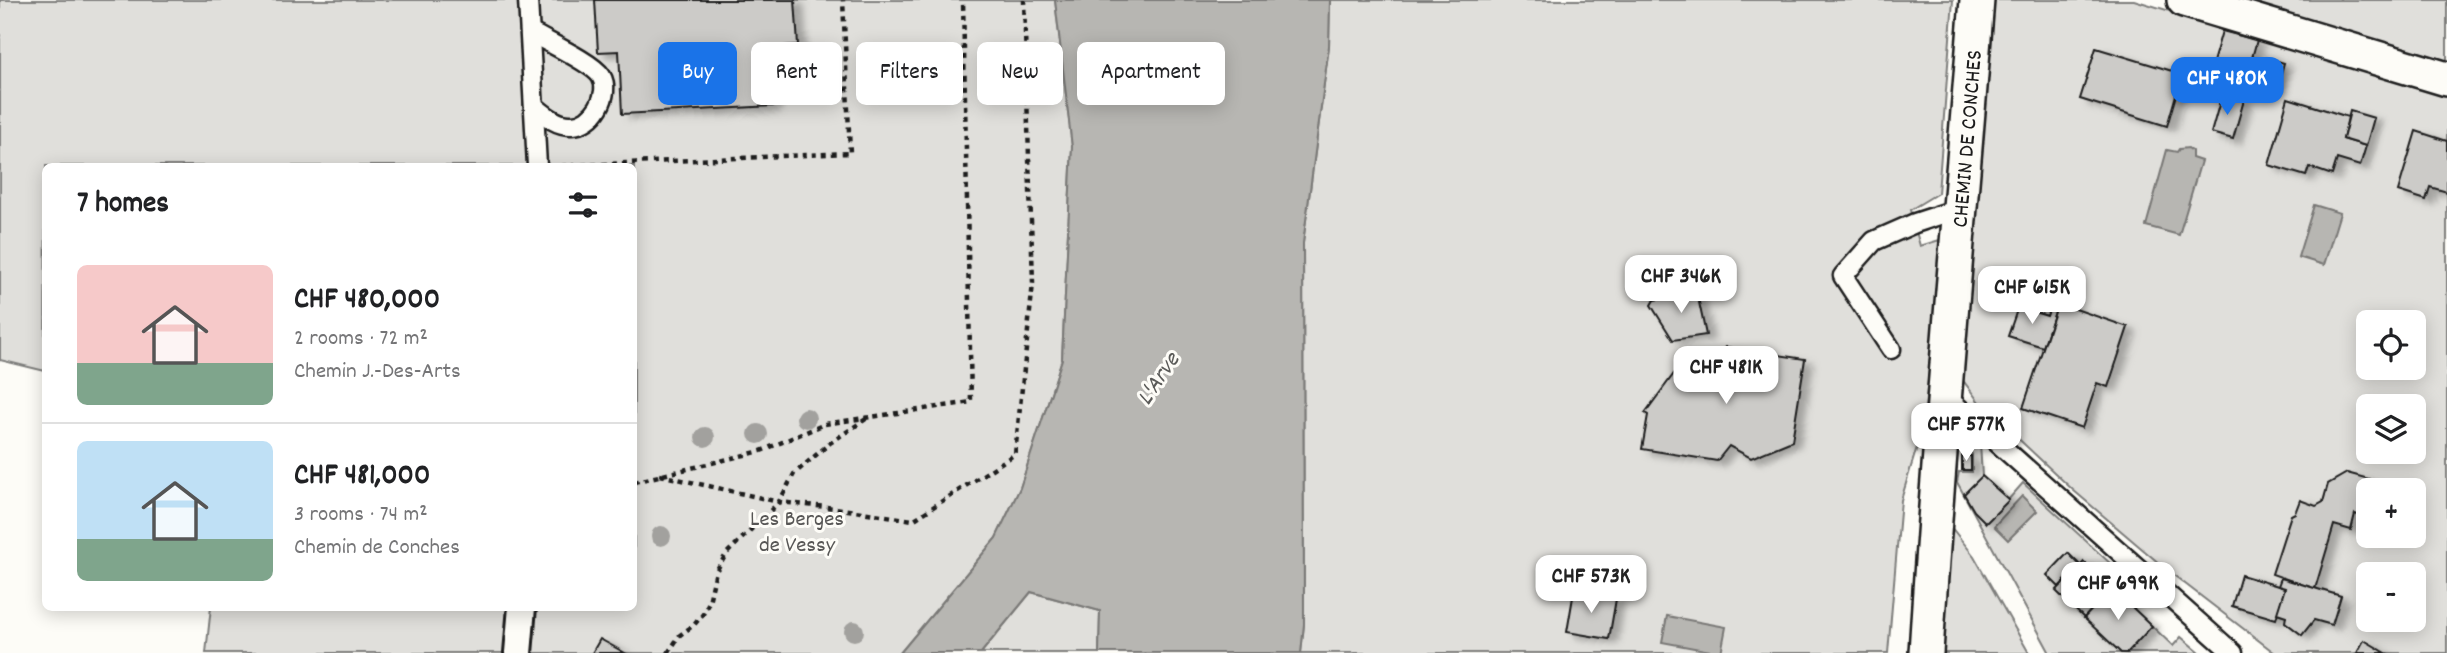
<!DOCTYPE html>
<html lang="en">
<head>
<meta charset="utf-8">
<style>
	body { margin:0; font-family:Dekko,sans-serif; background:#f6f6f6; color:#202124; height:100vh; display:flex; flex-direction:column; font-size:26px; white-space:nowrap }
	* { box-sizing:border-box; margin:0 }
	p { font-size:23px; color:#757577 }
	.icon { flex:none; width:38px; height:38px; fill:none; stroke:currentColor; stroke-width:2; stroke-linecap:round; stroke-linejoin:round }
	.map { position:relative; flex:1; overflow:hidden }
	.details { position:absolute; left:42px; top:163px; width:595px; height:448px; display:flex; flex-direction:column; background:#fff; border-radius:10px; box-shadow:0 4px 18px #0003 }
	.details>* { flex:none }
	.banner { position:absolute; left:658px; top:42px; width:665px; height:63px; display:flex; gap:14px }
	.controls { position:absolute; left:2356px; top:310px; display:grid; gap:14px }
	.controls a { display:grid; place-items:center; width:70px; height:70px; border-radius:10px; background:#fff; box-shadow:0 4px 18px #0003; font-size:35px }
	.price { position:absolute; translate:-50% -60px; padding:0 16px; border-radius:14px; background:#fff; color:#222; font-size:23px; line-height:46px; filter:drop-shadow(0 2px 4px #0008) }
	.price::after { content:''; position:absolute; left:50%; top:42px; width:21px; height:16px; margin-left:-10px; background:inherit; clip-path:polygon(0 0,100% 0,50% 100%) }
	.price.on { background:#1a73e8; color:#fff }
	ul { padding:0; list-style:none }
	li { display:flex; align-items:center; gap:21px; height:175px; padding:0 35px }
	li+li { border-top:2px solid #e0e0e0 }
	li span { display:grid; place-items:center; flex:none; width:196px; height:140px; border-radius:10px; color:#555 }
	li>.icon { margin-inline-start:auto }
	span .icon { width:84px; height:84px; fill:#fffc; stroke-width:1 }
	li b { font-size:30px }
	h2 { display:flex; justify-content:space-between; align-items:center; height:84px; padding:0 35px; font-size:30px }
	.tag { padding:0 24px; border-radius:10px; background:#fff; box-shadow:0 4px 18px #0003; font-size:24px; line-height:63px }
	.tag.on { background:#1a73e8; color:#fff }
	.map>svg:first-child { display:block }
</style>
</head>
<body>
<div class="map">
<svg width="2447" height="653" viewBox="0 0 2447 653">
	<defs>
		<filter id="shadow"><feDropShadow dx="8" dy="4.5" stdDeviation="3.5" flood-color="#0004"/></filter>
	</defs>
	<rect width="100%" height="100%" fill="#fdfcf7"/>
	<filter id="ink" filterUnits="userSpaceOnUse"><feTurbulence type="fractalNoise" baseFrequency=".0143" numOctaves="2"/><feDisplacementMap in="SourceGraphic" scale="14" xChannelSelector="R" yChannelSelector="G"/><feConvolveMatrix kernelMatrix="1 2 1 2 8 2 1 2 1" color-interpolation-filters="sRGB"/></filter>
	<g filter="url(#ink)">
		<!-- green -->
		<g fill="#e0dfdb" stroke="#7e7e7c" stroke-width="2" fill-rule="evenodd">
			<polygon points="0,0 1055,0 1072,147 1062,359 1020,488 996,538 900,653 206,653 211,607 634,607 634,166 46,166 45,371 0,360"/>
			<polygon points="1330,0 1953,0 1938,193 1910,210 1920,246 1943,239 1923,427 1901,500 1888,653 1301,653 1304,624 1303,243 1329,46"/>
			<path d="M1994,0H2134L2447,96V653H2275L2167,570L2073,490L1979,402L1962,379ZM2368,322H2413V368H2368ZM2368,406H2413V452H2368ZM2368,490H2413V536H2368ZM2368,574H2413V620H2368Z"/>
			<polygon points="2242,0 2447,0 2447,61"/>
			<polygon points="1975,439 1980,443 1982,476 2008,500 2023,483 2111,564 2100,577 2173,646 2181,637 2200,653 2050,653 1957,482 1959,472 1972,472 1972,454 1966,451"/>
			<polygon points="1951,527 1974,556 2029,653 1943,653"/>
			<polygon points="1031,592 1100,611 1099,653 981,653"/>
		</g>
		<!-- water -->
		<g fill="#b7b6b2" stroke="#797876" stroke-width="2">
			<polygon points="1055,0 1330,0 1329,46 1303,243 1304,624 1301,653 1099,653 1100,611 1031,592 981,653 900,653 996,538 1020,488 1062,359 1072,147"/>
			<polygon points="2188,148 2192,151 2192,158 2201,161 2179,235 2146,226 2167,150 2177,152 2179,149"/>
			<polygon points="2314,205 2340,213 2324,265 2298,257"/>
			<polygon points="2022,496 2037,511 2008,540 1994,526"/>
			<polygon points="1667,616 1726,627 1721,653 1662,642"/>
		</g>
		<!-- building -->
		<g fill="#cccbc8" stroke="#1c1c1c" stroke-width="2" filter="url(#shadow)">
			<polygon points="595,0 795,0 798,45 770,47 773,106 622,114 619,51 598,52"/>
			<polygon points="2222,31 2257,40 2244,86 2209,76"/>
			<polygon points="2096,48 2182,74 2167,126 2080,99"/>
			<polygon points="2267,58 2284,63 2277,87 2260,82"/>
			<polygon points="2222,94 2244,100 2233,139 2211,133"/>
			<polygon points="2288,98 2348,117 2343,139 2366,146 2360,166 2337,159 2332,175 2309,167 2306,176 2269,165"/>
			<polygon points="2350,111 2374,118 2366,146 2343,139"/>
			<polygon points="2416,131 2447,141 2447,192 2430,187 2426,200 2398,191"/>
			<polygon points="1694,291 1697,293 1706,335 1673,340 1651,305 1654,300"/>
			<polygon points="2023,292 2052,302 2047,316 2018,307"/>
			<polygon points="2052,302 2058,303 2043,347 2008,336 2018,307 2047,316"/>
			<polygon points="2058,303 2128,327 2108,387 2097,383 2082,428 2023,408"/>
			<polygon points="1726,347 1805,359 1792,441 1751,458 1729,446 1717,461 1642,449 1648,415 1645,413 1687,356 1716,360"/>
			<rect x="1962" y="456" width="9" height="14"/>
			<polygon points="2347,473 2369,479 2375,490 2368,490 2368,518 2355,514 2351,530 2334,525 2315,589 2272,574 2291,515 2295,513 2300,500 2316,506 2323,502 2328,484"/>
			<polygon points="1982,476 2009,500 1986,523 1974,511 1964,494"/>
			<polygon points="2068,553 2080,565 2059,587 2047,575"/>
			<polygon points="2084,562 2112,588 2084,618 2056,591"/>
			<polygon points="2241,575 2285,588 2276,619 2232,606"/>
			<polygon points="2281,578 2341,596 2332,625 2314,620 2302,635 2285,622 2286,616 2277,613 2285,588 2278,586"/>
			<polygon points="2112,588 2152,626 2127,653 2121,653 2084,618"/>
			<polygon points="1574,591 1616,599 1609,639 1567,632"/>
			<polygon points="600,639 625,653 592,653"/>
			<polygon points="2364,640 2386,653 2357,653"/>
		</g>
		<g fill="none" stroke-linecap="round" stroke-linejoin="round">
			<defs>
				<g id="service">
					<polyline points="528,0 537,166"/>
					<path d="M532,33C547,42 593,63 601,76C612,94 593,125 572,125C557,126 545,115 534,106"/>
					<polyline points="1891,349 1843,276 1874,241 1915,223 1961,208"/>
					<polyline points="1944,395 2233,653"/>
				</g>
				<polyline id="pedestrian" points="518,653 522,607"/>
				<g id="minor">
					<polyline points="2184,0 2447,79"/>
					<path id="s1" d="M1926,653C1939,435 1960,218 1977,0"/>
				</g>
			</defs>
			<!-- service casing -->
			<use href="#service" stroke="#1c1c1c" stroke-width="23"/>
			<!-- pedestrian casing -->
			<use href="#pedestrian" stroke="#1c1c1c" stroke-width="32"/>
			<!-- minor casing -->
			<use href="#minor" stroke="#1c1c1c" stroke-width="38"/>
			<!-- path -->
			<g stroke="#1c1c1c" stroke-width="4.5" stroke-dasharray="5 5" stroke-linecap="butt">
				<polyline points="562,166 850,153 843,0"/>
				<polyline points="660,475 779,502 835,508 913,520 1015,454 1033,283 1024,0"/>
				<polyline points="634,482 761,451 825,424 971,402 963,0"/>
				<polyline points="668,653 680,635 694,625 703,614 709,602 716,571 727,553 779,502 794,474 830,443 866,419"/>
			</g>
			<!-- service -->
			<use href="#service" stroke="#fdfcf7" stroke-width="18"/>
			<!-- pedestrian -->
			<use href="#pedestrian" stroke="#fdfcf7" stroke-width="26"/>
			<!-- minor -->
			<use href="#minor" stroke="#fdfcf7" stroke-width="33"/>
		</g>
		<!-- trees -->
		<g fill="#a2a19e">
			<circle cx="806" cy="418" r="10"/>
			<circle cx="758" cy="434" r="10"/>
			<circle cx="705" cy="437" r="10"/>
			<circle cx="661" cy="536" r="10"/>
			<circle cx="854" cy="631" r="10"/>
		</g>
	</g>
	<g text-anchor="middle" stroke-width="6" stroke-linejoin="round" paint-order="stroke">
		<!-- street labels -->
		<g font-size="23" fill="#1c1c1c" stroke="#fdfcf7">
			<text dy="8" stroke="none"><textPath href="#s1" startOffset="516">CHEMIN DE CONCHES</textPath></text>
		</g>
		<!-- park labels -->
		<g font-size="23" fill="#575655" stroke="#fdfcf7">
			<text x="797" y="525">Les Berges<tspan x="797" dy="26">de Vessy</tspan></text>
		</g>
		<!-- water labels -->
		<g font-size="24" font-style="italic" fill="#5a5a58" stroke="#fdfcf7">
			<text transform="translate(1157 378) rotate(-56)" y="8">L'Arve</text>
		</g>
	</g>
</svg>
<div class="controls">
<a><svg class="icon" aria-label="locate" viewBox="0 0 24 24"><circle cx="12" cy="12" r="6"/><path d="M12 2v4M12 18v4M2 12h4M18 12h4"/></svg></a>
<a><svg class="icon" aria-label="layers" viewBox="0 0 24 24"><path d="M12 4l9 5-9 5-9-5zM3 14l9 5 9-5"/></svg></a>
<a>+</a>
<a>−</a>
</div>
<b class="price on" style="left:2227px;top:117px">CHF 480K</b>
<b class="price" style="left:1681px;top:315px">CHF 346K</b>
<b class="price" style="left:2032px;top:326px">CHF 615K</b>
<b class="price" style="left:1726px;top:406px">CHF 481K</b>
<b class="price" style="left:1966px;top:463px">CHF 577K</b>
<b class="price" style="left:1591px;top:615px">CHF 573K</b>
<b class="price" style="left:2118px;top:622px">CHF 699K</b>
<div class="banner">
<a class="tag on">Buy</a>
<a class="tag">Rent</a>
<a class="tag">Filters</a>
<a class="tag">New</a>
<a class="tag">Apartment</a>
</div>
<section class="details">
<h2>7 homes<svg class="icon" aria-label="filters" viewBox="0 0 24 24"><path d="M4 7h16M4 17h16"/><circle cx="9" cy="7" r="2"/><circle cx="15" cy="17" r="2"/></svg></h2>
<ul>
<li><span style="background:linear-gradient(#f6c9c9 70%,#7fa58c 0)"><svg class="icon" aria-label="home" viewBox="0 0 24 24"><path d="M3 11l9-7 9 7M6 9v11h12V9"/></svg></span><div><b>CHF 480,000</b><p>2 rooms · 72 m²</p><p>Chemin J.-Des-Arts</p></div></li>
<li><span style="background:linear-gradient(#bfe0f5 70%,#7fa58c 0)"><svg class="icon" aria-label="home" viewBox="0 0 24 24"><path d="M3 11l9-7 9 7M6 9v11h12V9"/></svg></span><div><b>CHF 481,000</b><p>3 rooms · 74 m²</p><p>Chemin de Conches</p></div></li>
</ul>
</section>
</div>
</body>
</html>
